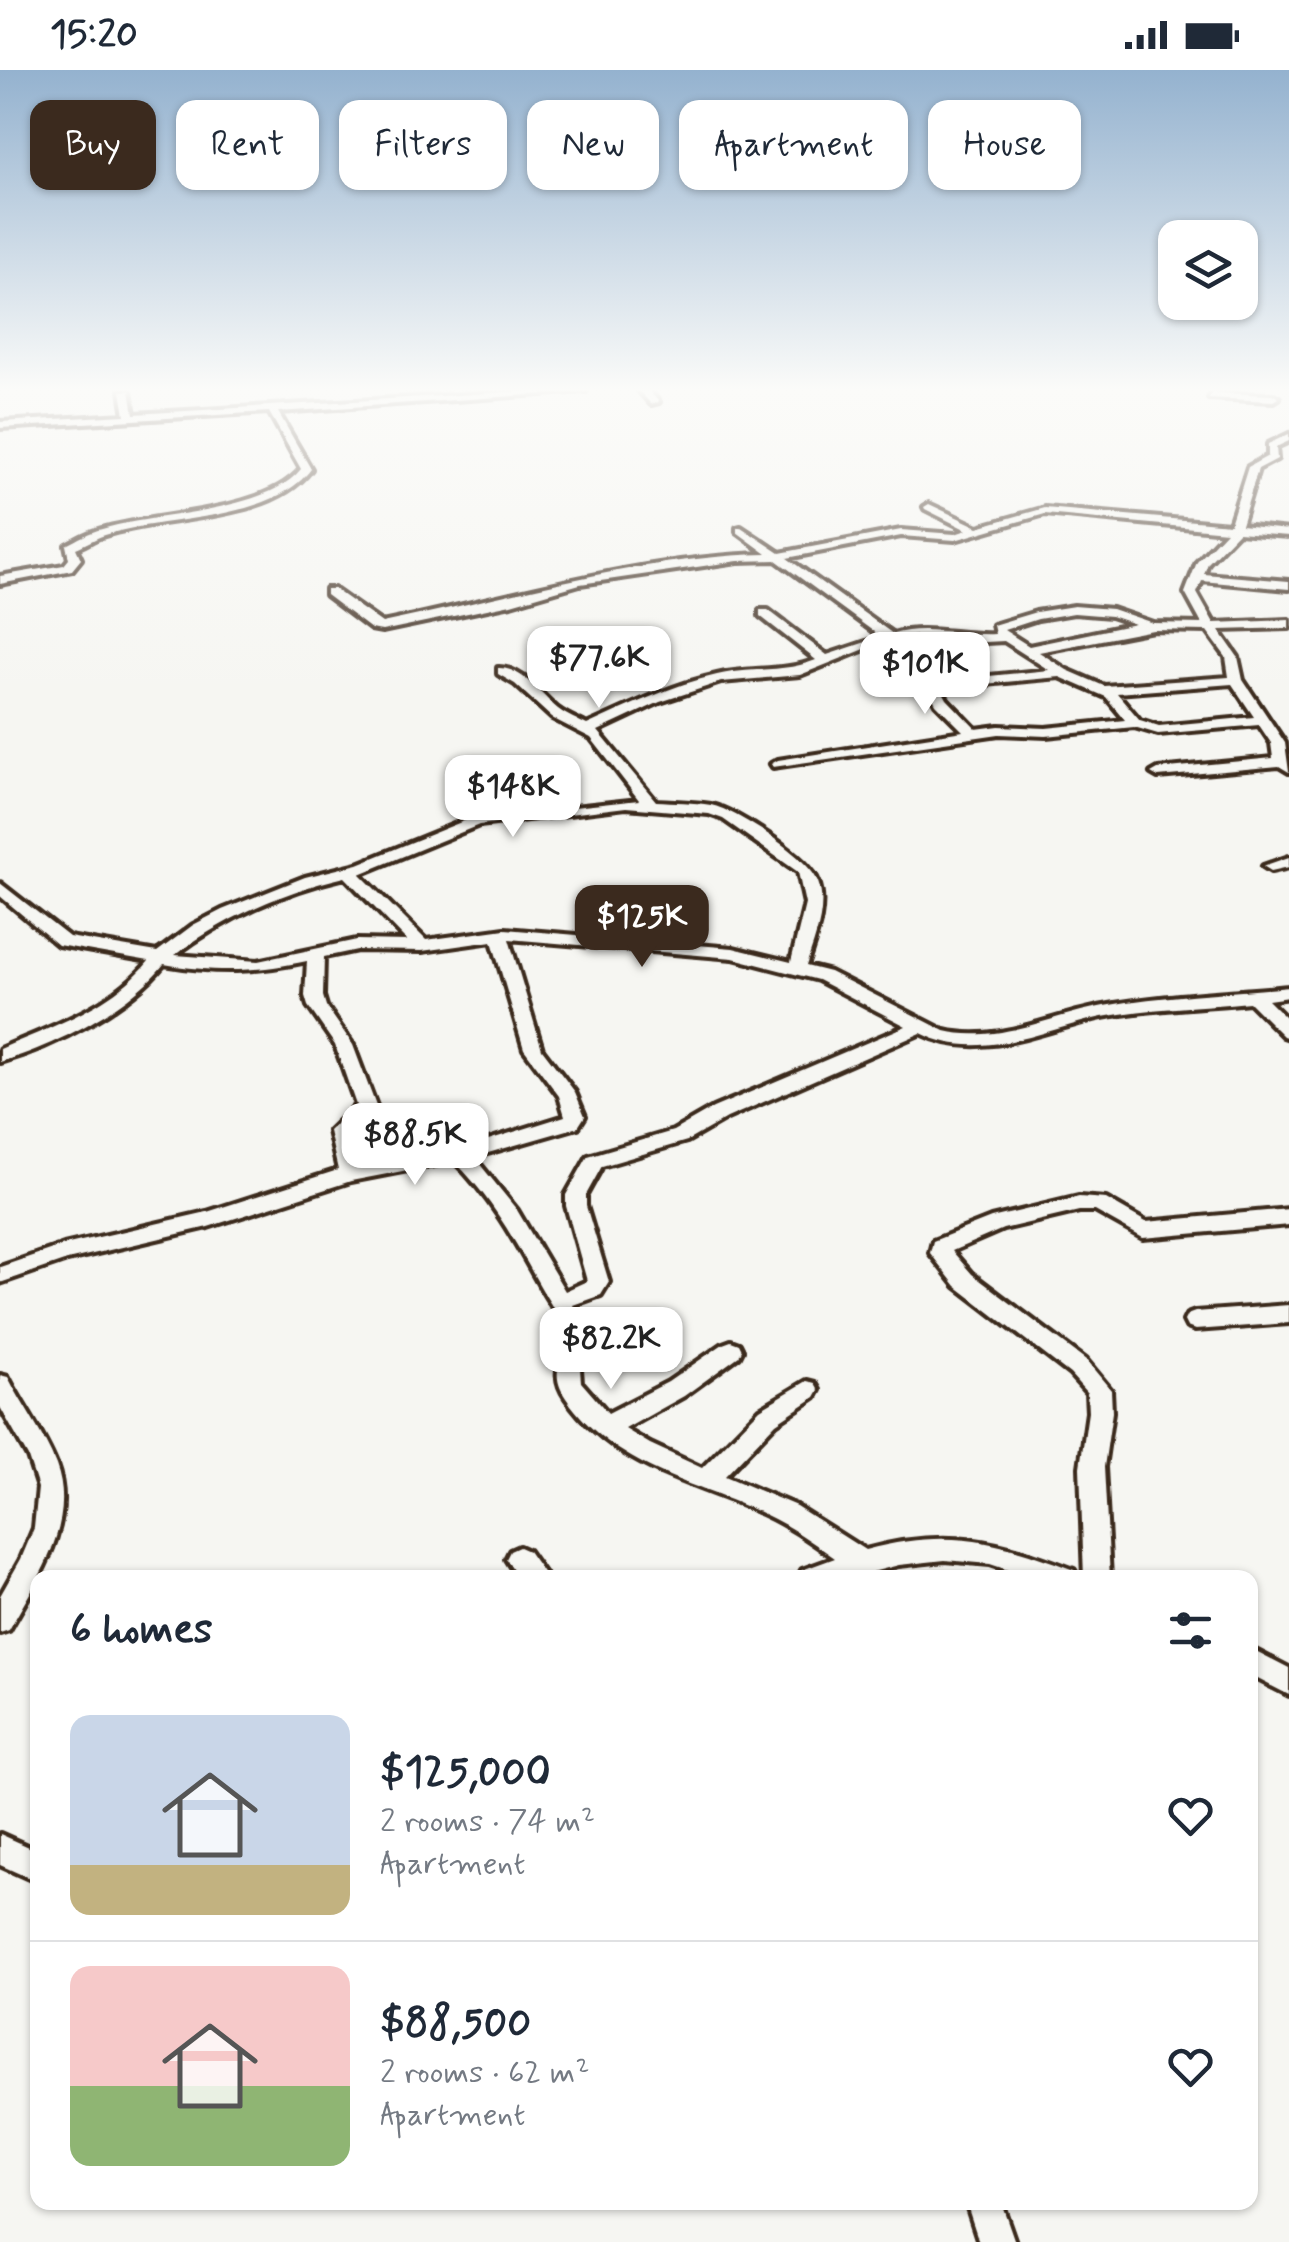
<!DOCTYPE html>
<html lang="en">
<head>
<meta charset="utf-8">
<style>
	body { margin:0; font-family:Mynerve,sans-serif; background:#f2f2f3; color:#1f2937; height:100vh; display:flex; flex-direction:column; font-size:38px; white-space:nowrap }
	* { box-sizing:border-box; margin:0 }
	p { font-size:32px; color:#747a83 }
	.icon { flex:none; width:55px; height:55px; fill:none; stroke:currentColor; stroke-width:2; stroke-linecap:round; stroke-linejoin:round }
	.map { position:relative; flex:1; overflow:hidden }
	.drawer { position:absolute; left:30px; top:1500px; width:1228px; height:640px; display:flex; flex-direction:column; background:#fff; border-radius:20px; box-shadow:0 2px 8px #0004 }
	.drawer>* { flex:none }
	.guide { position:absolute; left:30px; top:30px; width:1230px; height:90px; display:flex; gap:20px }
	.controls { position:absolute; left:1158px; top:150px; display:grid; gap:20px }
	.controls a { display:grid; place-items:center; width:100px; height:100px; border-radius:20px; background:#fff; box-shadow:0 2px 8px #0004; font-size:50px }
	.price { position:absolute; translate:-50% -85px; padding:0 22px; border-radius:20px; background:#fff; color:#222; font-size:32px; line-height:65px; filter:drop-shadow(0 2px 5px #0008) }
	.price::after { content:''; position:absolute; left:50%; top:60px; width:30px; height:22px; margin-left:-15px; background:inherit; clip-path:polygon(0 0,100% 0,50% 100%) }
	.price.on { background:#3b2a1e; color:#fff }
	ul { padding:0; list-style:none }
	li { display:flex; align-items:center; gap:30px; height:250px; padding:0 40px }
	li+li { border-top:2px solid #e0e1e3 }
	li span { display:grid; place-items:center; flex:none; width:280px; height:200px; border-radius:20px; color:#555 }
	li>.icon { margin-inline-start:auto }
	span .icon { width:120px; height:120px; fill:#fffc; stroke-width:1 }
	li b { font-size:42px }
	h2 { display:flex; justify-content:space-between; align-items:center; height:120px; padding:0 40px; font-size:42px }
	.chip { padding:0 35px; border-radius:20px; background:#fff; box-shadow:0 2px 8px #0004; font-size:35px; line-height:90px }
	.chip.on { background:#3b2a1e; color:#fff }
	.status { display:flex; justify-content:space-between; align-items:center; height:70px; padding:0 50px; background:#fff; direction:ltr }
	.status svg { height:28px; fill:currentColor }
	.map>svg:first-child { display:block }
</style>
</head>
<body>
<div class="status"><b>15:20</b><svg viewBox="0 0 49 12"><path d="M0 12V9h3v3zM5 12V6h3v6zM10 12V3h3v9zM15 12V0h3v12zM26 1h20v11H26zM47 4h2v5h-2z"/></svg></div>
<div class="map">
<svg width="1289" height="2172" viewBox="0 0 1289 2172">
	<rect width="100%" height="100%" fill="#f6f6f2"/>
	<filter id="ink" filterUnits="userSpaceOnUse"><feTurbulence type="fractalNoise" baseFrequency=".01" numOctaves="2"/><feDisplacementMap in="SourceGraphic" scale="20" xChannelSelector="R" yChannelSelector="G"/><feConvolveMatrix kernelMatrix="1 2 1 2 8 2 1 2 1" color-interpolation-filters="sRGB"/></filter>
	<g filter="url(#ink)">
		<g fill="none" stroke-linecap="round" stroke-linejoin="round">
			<defs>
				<g id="minor">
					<path d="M121,321H130L134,344L527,321H586L278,342L311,399C271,453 165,445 105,465C95,468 86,474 76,478L81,489L72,500L0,514V506L64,495L69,489L66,475C78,469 89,462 102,459C154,443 266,443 301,399L269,342L0,358V352L125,345Z"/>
					<polygon points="639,321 649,321 659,332 651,334"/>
					<polygon points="1212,323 1274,325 1279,328 1274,331 1209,328"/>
					<path d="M1289,364V371L1276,377L1277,389L1258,399L1241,455L1289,460V466L1238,462L1208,493L1204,504L1289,511V519L1202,511L1197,523L1214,553L1289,550V558L1219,560L1238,587L1243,610L1285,673L1289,702L1279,696L1158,707L1151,703L1158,699L1273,688L1271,673L1259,655L1158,664L1134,657L1046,666L999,664L773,697L771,694L778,690L963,661L936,634L929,620L904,614L865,579L800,605L721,612L660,632L598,661L656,731C674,732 693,732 711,735C736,740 810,788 818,812C828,838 814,871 806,896L830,902L945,961C998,974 1052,945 1104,936C1164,925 1228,923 1289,917V927L1268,930L1289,951V968L1283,966L1249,932C1201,937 1150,938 1102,947C1043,960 979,993 921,963L727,1048L687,1071L602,1096L586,1125V1136L609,1212L601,1225L573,1235L585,1263L580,1299L581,1312L608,1343L668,1312L723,1274L731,1271L739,1274L742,1280L739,1286L684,1326L625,1359L650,1374L702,1398L760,1339L807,1311L815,1313L819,1320L815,1327L776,1353L725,1406L796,1436L865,1480C948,1458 996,1470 1074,1500L1078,1508H1032L990,1494L945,1490L899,1495L849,1508H798L802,1500L835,1488C812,1472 790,1456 764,1444C694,1412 614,1398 566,1328C547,1300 567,1289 563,1263C560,1245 548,1231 540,1216C515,1171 491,1127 454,1091L351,1111L208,1157L67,1190L0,1213V1197L64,1175L207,1142L338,1100L329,1061L356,1035L335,975L308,936L305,926L307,891C255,902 217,903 164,894C129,938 55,976 0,992V979C53,956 111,937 149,891L58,875L0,826V813L69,867L157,882L193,855L222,840L305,807L358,794L471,748L639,730L591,668L552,648L515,614L498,604V598C522,597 541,625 558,639C567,646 578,650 587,655C629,636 672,615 717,605C750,597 784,603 816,590L760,546V540H768L827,585L881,567L776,490L738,491L580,514L511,534L382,561L371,559L326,525V519H334L382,553C509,527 636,487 767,484L737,462V458L741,457L780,483L901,460L955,464L967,460L925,439L924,437L929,434L978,457L1045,438L1230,454L1248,397L1268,386V374ZM1045,444L1226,461L1197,492L1185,523L1202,554L1153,553L1112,539L1074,536L1036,542L993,555L995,564C960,566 926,554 893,564L787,488L901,466L955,470ZM1074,543L1111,546L1135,554L1029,576L1004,560L1038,549ZM1153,560L1207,561L1226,587L1229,607L1104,616L1067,600L1039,582ZM916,565L967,573L1004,571L1049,600L929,612L914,608L877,576ZM1060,607L1106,627L1125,650L1046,658L999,656L976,659L947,629L941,618ZM1232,614L1254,647L1159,656L1140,650L1117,623ZM626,737L709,744L723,749L798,802L805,834L791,892L733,878L505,859L426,870L360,804L479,755ZM345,807L407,871L357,870L258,891L175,885C224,848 284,821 345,807ZM509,869L733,888L818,910L906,956L713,1038L673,1061L588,1086L566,1125V1136L587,1211L565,1221L517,1140L474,1087L578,1057L585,1046L575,1022L542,979ZM492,871L524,979L559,1026L565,1046L485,1071L357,1095L349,1063L376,1036L353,975L326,936L323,926L324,887L357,880L422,881Z"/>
					<polygon points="1289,787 1289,797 1271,801 1263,796"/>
					<polygon points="1079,1127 1106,1129 1146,1152 1289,1139 1289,1155 1143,1168 1095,1141 1079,1141 1003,1159 952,1181 972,1204 1086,1290 1111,1320 1112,1342 1104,1397 1110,1508 1084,1508 1080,1397 1088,1342 1087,1323 1070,1304 956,1216 930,1183 933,1171 991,1148"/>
					<polygon points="1289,1235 1289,1253 1195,1260 1187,1257 1184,1251 1187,1245 1195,1242"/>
					<path d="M0,1305L8,1307C23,1337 44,1364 56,1395C78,1454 36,1511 9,1560L0,1563V1526L21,1489L34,1458L38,1418L28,1387L0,1337Z"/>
					<polygon points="519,1477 528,1481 547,1508 518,1508 506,1489 510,1481"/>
					<polygon points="1250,1578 1289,1598 1289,1625 1250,1605"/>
					<polygon points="0,1764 38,1781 38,1812 0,1795"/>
					<polygon points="966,2132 1001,2132 1015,2172 979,2172"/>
				</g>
			</defs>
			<!-- minor casing -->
			<use href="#minor" stroke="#3b2a1e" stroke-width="8"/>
			<!-- minor -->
			<use href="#minor" fill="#f6f6f2" fill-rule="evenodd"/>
		</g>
	</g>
	<!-- sky -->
	<linearGradient id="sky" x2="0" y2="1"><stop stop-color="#94b2cf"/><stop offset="0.51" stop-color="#fbfbf9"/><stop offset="1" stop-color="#fbfbf9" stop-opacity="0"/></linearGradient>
	<rect width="1289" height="626" fill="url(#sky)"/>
</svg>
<div class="controls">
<a><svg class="icon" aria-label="layers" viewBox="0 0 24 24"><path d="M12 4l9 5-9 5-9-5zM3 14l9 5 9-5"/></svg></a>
</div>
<b class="price" style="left:599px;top:641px">$77.6K</b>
<b class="price" style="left:925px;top:647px">$101K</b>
<b class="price" style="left:513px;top:770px">$148K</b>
<b class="price on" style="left:642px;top:900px">$125K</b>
<b class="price" style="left:415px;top:1118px">$88.5K</b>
<b class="price" style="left:611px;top:1322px">$82.2K</b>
<div class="guide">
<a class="chip on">Buy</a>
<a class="chip">Rent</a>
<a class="chip">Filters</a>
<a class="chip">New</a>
<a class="chip">Apartment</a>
<a class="chip">House</a>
</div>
<section class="drawer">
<h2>6 homes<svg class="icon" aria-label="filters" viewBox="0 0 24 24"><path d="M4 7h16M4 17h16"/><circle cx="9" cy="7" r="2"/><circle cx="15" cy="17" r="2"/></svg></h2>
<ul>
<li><span style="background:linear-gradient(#c9d6e8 75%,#c2b280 0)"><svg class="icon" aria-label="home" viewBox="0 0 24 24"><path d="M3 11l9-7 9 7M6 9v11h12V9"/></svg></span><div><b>$125,000</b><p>2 rooms · 74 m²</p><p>Apartment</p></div><svg class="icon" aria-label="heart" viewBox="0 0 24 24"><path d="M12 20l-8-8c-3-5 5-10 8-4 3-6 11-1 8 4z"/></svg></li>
<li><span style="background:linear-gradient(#f6c9c9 60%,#8fb573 0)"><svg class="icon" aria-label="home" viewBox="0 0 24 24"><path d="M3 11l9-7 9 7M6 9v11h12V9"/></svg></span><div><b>$88,500</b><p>2 rooms · 62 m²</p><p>Apartment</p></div><svg class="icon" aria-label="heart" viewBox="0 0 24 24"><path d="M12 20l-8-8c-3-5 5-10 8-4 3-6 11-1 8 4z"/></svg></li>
</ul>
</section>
</div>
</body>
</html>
